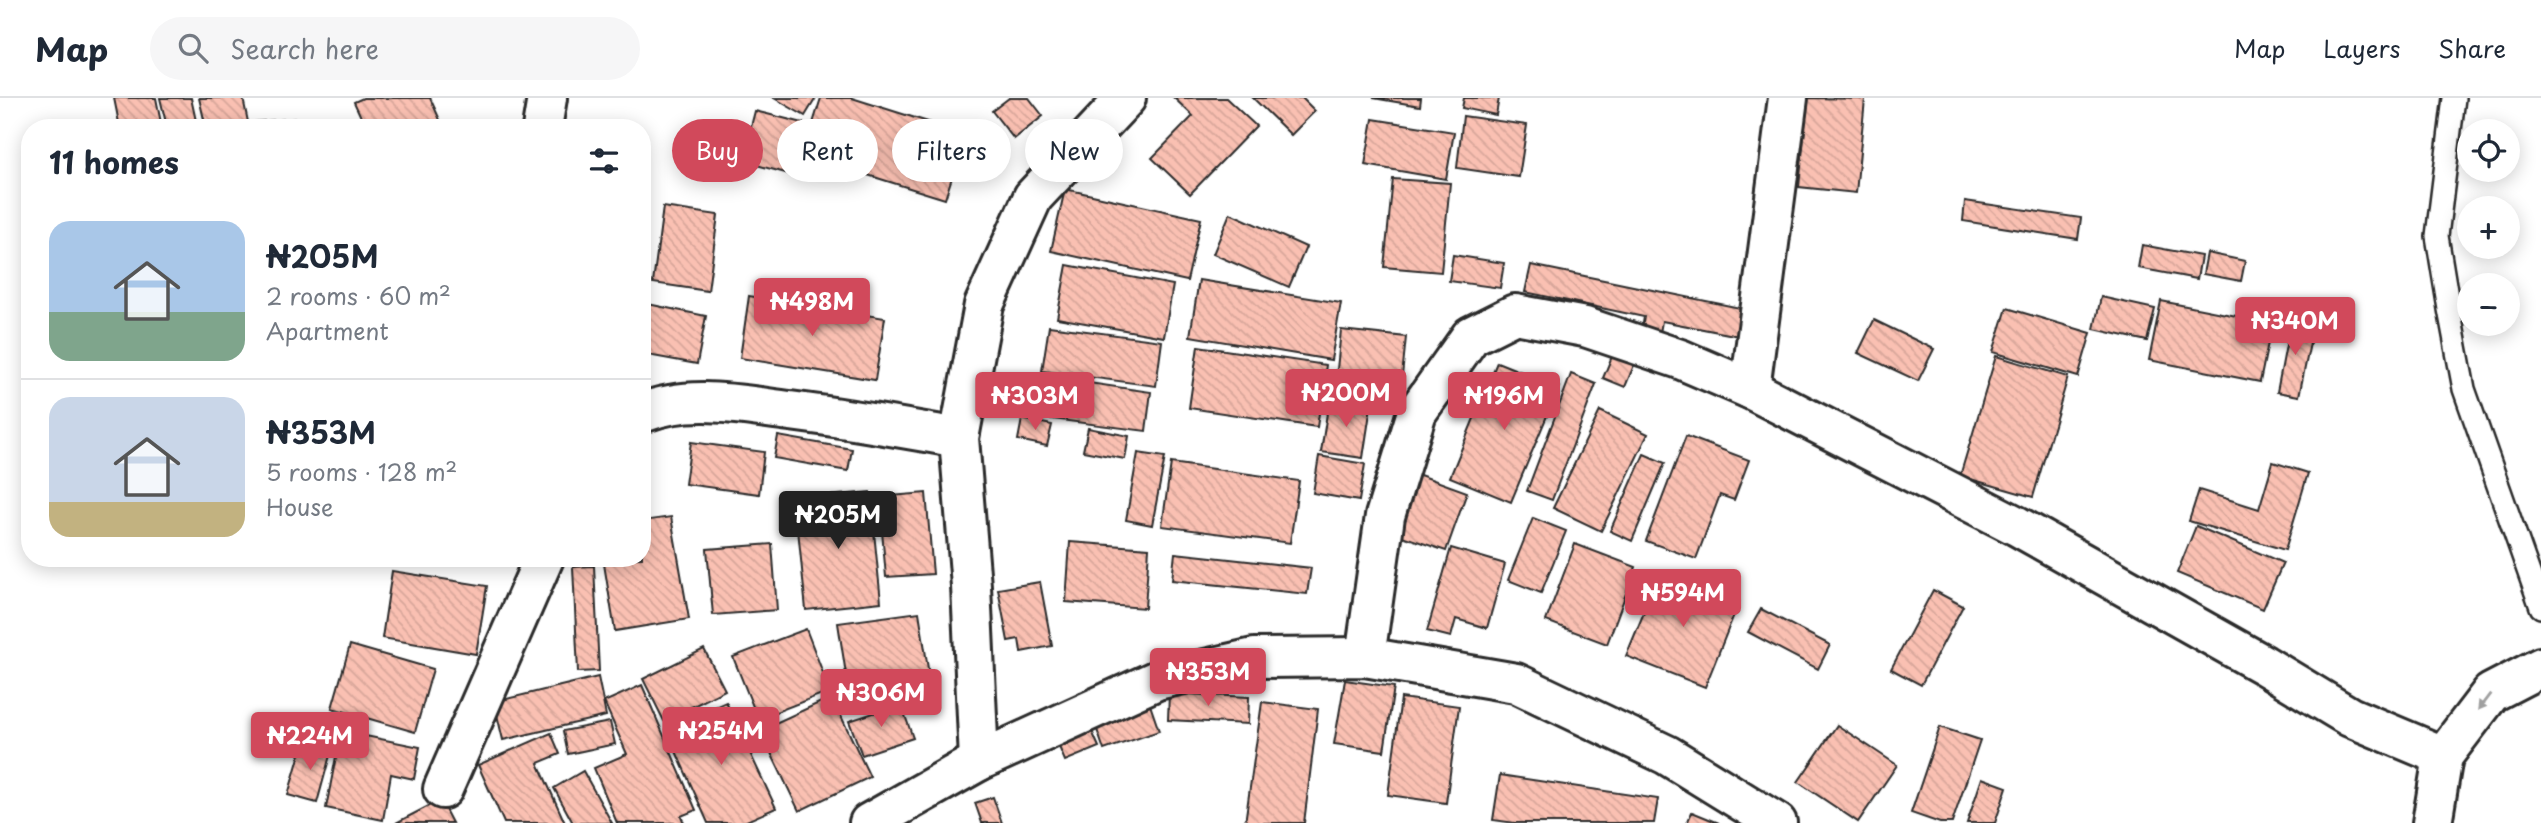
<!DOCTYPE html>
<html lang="en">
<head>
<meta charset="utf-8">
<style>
	body { margin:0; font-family:"Playpen Sans",sans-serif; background:#f6f6f7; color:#1f2937; height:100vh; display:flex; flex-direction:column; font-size:26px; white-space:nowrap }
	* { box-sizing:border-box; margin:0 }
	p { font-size:23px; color:#747a83 }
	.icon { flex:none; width:38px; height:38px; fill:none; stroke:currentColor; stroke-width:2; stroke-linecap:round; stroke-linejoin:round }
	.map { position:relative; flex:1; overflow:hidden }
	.sheet { position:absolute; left:21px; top:21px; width:630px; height:448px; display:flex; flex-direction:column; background:#fff; border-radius:28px; box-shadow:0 4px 18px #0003 }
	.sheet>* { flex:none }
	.banner { position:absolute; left:672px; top:21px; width:665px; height:63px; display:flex; gap:14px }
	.fabs { position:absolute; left:2457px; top:21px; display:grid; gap:14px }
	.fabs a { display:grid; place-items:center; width:63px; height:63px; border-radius:50%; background:#fff; box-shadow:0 4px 18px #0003; font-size:35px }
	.price { position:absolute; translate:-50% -60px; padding:0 16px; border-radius:7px; background:#d1495b; color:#fff; font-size:23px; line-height:46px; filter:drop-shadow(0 2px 4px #0008) }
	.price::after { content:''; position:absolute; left:50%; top:42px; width:21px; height:16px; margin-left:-10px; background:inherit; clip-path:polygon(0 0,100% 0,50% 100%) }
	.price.current { background:#222; color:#fff }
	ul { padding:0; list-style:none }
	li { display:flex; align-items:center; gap:21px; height:175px; padding:0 28px }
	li+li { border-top:2px solid #e0e1e3 }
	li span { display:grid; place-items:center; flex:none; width:196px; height:140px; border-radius:21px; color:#555 }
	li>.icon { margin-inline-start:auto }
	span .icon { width:84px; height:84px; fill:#fffc; stroke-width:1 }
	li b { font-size:30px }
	h2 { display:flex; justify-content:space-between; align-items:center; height:84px; padding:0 28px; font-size:30px }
	.pill { padding:0 24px; border-radius:32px; background:#fff; box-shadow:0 4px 18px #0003; font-size:24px; line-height:63px }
	.pill.current { background:#d1495b; color:#fff }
	header { display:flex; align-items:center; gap:42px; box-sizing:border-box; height:98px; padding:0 35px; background:#fff; border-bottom:2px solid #e0e1e3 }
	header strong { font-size:33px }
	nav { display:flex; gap:38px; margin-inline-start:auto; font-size:24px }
	.search { width:490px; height:63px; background:#f6f6f7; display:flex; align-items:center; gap:18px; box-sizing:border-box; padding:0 24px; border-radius:38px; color:#747a83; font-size:26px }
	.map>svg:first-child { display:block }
</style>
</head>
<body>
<header>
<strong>Map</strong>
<div class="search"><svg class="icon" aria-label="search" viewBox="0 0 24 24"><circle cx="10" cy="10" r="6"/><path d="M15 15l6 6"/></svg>Search here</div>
<nav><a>Map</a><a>Layers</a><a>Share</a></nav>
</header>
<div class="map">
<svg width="2541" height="725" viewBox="0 0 2541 725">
	<defs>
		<pattern id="building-back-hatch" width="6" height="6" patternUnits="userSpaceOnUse" patternTransform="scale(1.75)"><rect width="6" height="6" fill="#fac0b2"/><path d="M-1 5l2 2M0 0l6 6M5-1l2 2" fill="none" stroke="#d6a599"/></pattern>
	</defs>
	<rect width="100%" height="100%" fill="#fff"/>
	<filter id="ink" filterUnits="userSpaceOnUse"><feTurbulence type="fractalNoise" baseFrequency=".0143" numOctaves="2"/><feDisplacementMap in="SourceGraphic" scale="14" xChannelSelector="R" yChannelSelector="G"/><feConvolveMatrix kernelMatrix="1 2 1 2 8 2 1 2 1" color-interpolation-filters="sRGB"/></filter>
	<g filter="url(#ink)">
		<!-- building -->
		<g fill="url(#building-back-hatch)" stroke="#2b2b2b" stroke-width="2">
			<polygon points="114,0 156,0 162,30 120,30"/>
			<polygon points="160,0 191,0 196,23 167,29"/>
			<polygon points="199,0 243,0 248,24 224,30 206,30"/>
			<polygon points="363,0 430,0 441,24 429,30 366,30 354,4"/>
			<polygon points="774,0 816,0 805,18"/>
			<polygon points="821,0 852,0 966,36 945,101 803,57"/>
			<polygon points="1009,0 1029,0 1043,18 1014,41 992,13"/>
			<polygon points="1174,0 1226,0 1256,28 1190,96 1152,60 1193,18"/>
			<polygon points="1253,0 1302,0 1315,13 1291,37"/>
			<polygon points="1373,0 1421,0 1420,8"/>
			<polygon points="1464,0 1499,0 1496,17 1462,10"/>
			<polygon points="1808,0 1865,1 1856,95 1799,89"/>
			<polygon points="755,13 803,25 789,76 742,63"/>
			<polygon points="1463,18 1527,27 1519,79 1457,70"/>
			<polygon points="302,20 303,30 255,30 255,24"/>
			<polygon points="1373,21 1454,34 1446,81 1365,67"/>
			<polygon points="1393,81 1450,85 1441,174 1384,169"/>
			<polygon points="1065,91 1201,121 1187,183 1051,153"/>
			<polygon points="1965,103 2081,120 2078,141 1963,123"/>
			<polygon points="663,109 718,117 708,193 653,185"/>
			<polygon points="1230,115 1306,149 1289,189 1213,156"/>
			<polygon points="2142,147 2201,158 2197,181 2138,170"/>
			<polygon points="2207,155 2245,163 2241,183 2203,176"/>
			<polygon points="1453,157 1504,165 1500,190 1449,183"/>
			<polygon points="1067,167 1173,187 1164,239 1057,220"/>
			<polygon points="1531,167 1745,211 1739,238 1662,223 1660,235 1642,231 1644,219 1525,194"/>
			<polygon points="1199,182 1341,205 1331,262 1190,238"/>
			<polygon points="749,198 885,220 875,282 740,260"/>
			<polygon points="2101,199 2155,211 2147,243 2094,231"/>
			<polygon points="2161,203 2272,225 2260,284 2149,262"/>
			<polygon points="643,205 706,218 697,266 642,256"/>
			<polygon points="2007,210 2091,235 2078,279 1993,254"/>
			<polygon points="2291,221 2314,226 2299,298 2277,294"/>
			<polygon points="1874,222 1934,251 1918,283 1858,255"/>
			<polygon points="1049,228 1162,243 1156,288 1042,273"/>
			<polygon points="1341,232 1406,239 1401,288 1336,281"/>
			<polygon points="1198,248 1326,267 1317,329 1189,310"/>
			<polygon points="1615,251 1637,260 1625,289 1603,280"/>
			<polygon points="1996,258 2068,279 2033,399 1960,378"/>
			<polygon points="1497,264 1559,289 1511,404 1450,379"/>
			<polygon points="1571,276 1596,286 1552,402 1527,393"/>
			<polygon points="1041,278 1151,294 1146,333 1036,319"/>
			<polygon points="1329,302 1371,308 1363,360 1321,354"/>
			<polygon points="1600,313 1648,336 1601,433 1553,410"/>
			<polygon points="1022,321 1052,327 1047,348 1018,342"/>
			<polygon points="1088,330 1129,338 1125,361 1083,353"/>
			<polygon points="778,338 852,351 848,373 774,360"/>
			<polygon points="1686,338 1749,362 1734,402 1720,397 1696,461 1646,443"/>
			<polygon points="691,344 764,354 759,396 685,386"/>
			<polygon points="1138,355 1165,359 1152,427 1126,422"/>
			<polygon points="1644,356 1665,365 1632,443 1610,433"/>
			<polygon points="1319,358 1365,366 1359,403 1313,395"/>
			<polygon points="2273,364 2308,375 2285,452 2189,423 2199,392 2259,411"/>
			<polygon points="1171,365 1299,383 1290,445 1162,428"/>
			<polygon points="1417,376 1467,394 1446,453 1396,436"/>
			<polygon points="870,394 881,504 806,512 795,401"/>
			<polygon points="926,395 933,476 886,479 879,399"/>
			<polygon points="671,419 689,521 615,533 603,460 642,460 642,423"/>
			<polygon points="1533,420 1566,433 1541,495 1508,482"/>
			<polygon points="2196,428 2283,465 2263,511 2177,475"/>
			<polygon points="1070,444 1149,450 1145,510 1066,504"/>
			<polygon points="772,446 777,512 713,517 707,451"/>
			<polygon points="1575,446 1636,469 1607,546 1546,523"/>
			<polygon points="1451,450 1505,466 1487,530 1456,521 1451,539 1427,533"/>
			<polygon points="1175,455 1311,470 1307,496 1172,482"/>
			<polygon points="594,468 599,573 578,574 573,469"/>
			<polygon points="392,473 487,488 476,556 382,540"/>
			<polygon points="1661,473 1739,504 1705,589 1626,558"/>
			<polygon points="1040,484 1052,548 1021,554 1019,541 1008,543 998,491"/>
			<polygon points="1933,492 1963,508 1921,587 1891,571"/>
			<polygon points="1761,511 1830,547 1818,571 1748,534"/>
			<polygon points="919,514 932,596 851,608 838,525"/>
			<polygon points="806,531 830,593 758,621 733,559"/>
			<polygon points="350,547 433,571 415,634 332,610"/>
			<polygon points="704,551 725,592 664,623 643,581"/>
			<polygon points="598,579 606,618 503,642 494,604"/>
			<polygon points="1345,582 1394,589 1384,653 1334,646"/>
			<polygon points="642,587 696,712 681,718 684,725 617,725 594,670 627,656 604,604"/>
			<polygon points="1169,595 1249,599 1248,626 1168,622"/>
			<polygon points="1147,598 1159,633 1104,652 1092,617"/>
			<polygon points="832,599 870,679 799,713 760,632"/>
			<polygon points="1401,600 1459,608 1446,705 1388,697"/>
			<polygon points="726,604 776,710 742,725 708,725 666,631"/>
			<polygon points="1262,604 1318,611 1304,725 1245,725"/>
			<polygon points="901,606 913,640 862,657 849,623"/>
			<polygon points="1087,622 1099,649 1065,663 1053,635"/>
			<polygon points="610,624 615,646 568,656 563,633"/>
			<polygon points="1837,627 1897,667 1858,724 1798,684"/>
			<polygon points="1940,629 1980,642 1952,725 1940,725 1911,715"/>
			<polygon points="341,633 420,649 414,681 391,676 383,722 326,710"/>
			<polygon points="551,635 560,656 538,665 565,725 504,725 478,667"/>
			<polygon points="304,642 332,650 317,705 288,697"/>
			<polygon points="583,673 612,725 573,725 554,690"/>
			<polygon points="1500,677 1658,701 1654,725 1515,725 1493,722"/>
			<polygon points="1982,680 2007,689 1995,725 1967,725"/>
			<polygon points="993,699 1002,725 982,725 975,705"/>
			<polygon points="440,702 452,725 396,725"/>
			<polygon points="1692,714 1719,725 1687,725"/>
		</g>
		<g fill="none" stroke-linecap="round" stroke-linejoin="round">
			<defs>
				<polyline id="service" points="2454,0 2437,138 2449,211 2464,291 2541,509"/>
				<g id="minor">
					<polyline points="542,30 547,0"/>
					<polyline points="1750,291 1788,0"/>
					<path d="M642,315C690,295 741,307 790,313C847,320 903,330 959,340"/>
					<polyline points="1365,559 1385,418 1417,314 1471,238 1515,216 1585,229 1680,261 1750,291 2017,428 2264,567 2350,619 2443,658"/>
					<polyline points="979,663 971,488 959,340 984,207 1033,99 1126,0"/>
					<polyline points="443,691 544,460"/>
					<polyline points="869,725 979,663 1157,582 1254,560 1365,559 1516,585 1667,657 1777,725"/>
				</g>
				<polyline id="motorway" points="2432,725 2443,658 2491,595 2541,569"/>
			</defs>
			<!-- service casing -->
			<use href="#service" stroke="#2b2b2b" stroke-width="26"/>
			<!-- minor casing -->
			<use href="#minor" stroke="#2b2b2b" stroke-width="44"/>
			<!-- motorway casing -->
			<use href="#motorway" stroke="#2b2b2b" stroke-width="44"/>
			<!-- service -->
			<use href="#service" stroke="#fff" stroke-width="21"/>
			<!-- minor -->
			<use href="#minor" stroke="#fff" stroke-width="38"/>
			<!-- motorway -->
			<use href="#motorway" stroke="#fff" stroke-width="38"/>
		</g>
		<!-- one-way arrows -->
		<defs><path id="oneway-solid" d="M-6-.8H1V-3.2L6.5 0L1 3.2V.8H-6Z" transform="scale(1.75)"/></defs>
		<use fill="#a0a0a0" href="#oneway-solid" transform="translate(2484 604) rotate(127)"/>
	</g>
</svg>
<div class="fabs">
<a><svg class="icon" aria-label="locate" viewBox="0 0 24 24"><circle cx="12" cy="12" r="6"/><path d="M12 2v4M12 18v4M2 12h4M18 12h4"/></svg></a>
<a>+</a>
<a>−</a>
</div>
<b class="price" style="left:812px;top:240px">₦498M</b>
<b class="price" style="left:2295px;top:259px">₦340M</b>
<b class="price" style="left:1346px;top:331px">₦200M</b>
<b class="price" style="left:1035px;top:334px">₦303M</b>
<b class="price" style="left:1504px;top:334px">₦196M</b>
<b class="price current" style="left:838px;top:453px">₦205M</b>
<b class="price" style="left:1683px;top:531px">₦594M</b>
<b class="price" style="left:1208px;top:610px">₦353M</b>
<b class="price" style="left:881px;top:631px">₦306M</b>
<b class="price" style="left:721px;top:669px">₦254M</b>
<b class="price" style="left:310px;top:674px">₦224M</b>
<div class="banner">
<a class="pill current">Buy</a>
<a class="pill">Rent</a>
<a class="pill">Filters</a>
<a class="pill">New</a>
</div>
<section class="sheet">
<h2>11 homes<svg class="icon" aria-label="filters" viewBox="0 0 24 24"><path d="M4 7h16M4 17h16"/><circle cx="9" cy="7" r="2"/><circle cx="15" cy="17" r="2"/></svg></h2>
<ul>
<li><span style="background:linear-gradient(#a9c7e8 65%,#7fa58c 0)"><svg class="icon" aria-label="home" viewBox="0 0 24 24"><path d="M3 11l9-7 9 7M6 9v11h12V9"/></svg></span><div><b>₦205M</b><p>2 rooms · 60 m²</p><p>Apartment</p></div></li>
<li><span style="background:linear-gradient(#c9d6e8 75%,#c2b280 0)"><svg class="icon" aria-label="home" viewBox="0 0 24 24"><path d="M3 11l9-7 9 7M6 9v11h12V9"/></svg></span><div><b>₦353M</b><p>5 rooms · 128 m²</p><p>House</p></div></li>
</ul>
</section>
</div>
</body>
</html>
